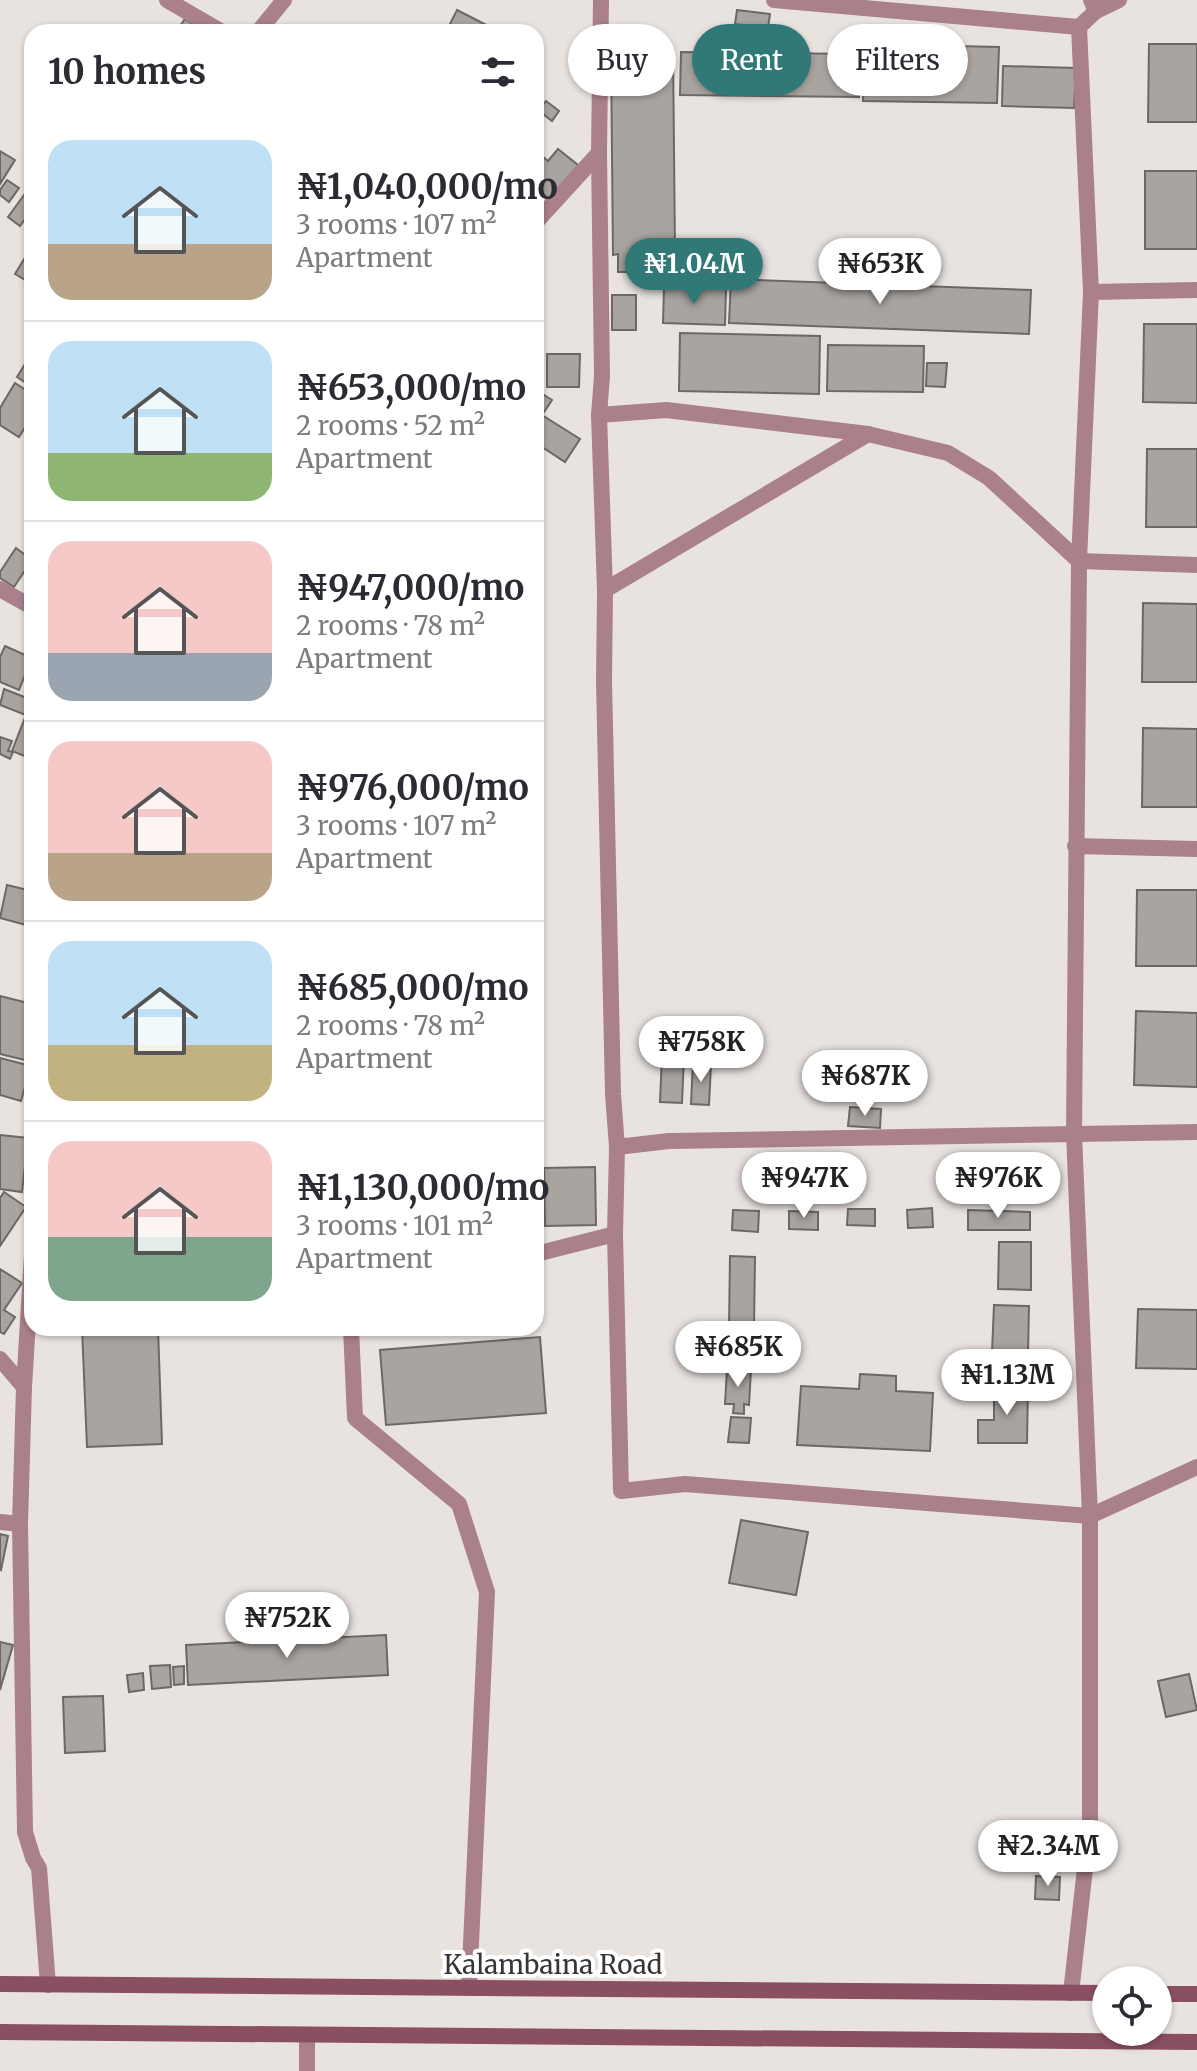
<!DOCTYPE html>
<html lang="en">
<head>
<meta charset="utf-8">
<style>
	body { margin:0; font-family:Merriweather,serif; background:#f7f7f7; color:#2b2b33; height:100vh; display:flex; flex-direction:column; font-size:30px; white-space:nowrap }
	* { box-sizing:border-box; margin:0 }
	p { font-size:26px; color:#7c7c81 }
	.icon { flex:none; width:44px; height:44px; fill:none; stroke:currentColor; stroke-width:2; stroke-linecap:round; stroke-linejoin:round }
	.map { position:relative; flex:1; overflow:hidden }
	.panel { position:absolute; left:24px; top:24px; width:520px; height:1312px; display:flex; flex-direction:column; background:#fff; border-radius:24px; box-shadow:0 2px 6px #0004 }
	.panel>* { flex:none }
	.guide { position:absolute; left:568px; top:24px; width:508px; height:72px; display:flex; gap:16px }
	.fabs { position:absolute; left:1092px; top:1966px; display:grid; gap:16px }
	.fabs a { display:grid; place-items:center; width:80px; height:80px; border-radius:50%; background:#fff; box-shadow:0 2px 6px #0004; font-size:40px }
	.price { position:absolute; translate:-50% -68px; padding:0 18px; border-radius:28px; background:#fff; color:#222; font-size:26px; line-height:52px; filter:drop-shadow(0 2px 4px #0008) }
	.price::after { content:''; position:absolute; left:50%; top:48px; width:24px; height:18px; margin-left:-12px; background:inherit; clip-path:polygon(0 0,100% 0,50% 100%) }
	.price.current { background:#307976; color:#fff }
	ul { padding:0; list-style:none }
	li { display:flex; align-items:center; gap:24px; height:200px; padding:0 24px }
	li+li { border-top:2px solid #e1e1e2 }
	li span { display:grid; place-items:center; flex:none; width:224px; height:160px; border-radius:24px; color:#555 }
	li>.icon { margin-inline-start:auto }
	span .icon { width:96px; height:96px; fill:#fffc; stroke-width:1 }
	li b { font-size:34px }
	h2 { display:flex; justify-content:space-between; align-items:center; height:96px; padding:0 24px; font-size:34px }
	.pill { padding:0 28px; border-radius:36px; background:#fff; box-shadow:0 2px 6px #0004; font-size:28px; line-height:72px }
	.pill.current { background:#307976; color:#fff }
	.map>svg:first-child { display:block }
</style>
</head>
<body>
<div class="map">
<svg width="1197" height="2071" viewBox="0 0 1197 2071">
	<rect width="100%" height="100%" fill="#e9e3e0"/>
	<!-- building -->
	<g fill="#a9a4a0" stroke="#6c6865" stroke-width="2">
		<polygon points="457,10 500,32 446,32"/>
		<polygon points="737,10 770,14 768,28 735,24"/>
		<polygon points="185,19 203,31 176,32"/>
		<polygon points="865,44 999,47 997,103 863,101"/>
		<polygon points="1149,44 1197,44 1197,122 1148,122"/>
		<polygon points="611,49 673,49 675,253 646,254 646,272 618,272 618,254 613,255"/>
		<polygon points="681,52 860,54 859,97 680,95"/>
		<polygon points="1003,66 1076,68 1074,108 1002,106"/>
		<polygon points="546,101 559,111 552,121 538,110"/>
		<polygon points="558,149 578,165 551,200 536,189 536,151 548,161"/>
		<polygon points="0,151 15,160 0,184"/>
		<rect x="1145" y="171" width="52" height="78"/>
		<polygon points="7,180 19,188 9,202 0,195 0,190"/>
		<polygon points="32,184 32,209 20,226 8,217"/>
		<polygon points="32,246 32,284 15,274"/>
		<polygon points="731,279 1031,290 1029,334 729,323"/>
		<polygon points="664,286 726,288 725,325 663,323"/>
		<rect x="612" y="295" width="24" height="35"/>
		<polygon points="1144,324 1197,324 1197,403 1143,402"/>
		<polygon points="680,333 820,336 819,394 679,391"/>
		<polygon points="828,345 924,346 923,392 827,391"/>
		<polygon points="32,353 32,387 17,377"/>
		<polygon points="547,354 580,354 579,387 547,387"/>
		<polygon points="927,363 947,363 945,387 926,386"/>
		<polygon points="15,383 32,394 32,416 19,437 0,425 0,408"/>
		<polygon points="536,390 552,400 542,415 580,439 565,462 536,443"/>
		<polygon points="1147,449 1197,449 1197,527 1146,527"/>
		<polygon points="16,548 32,560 14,587 0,578 0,572"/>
		<polygon points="1143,603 1197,604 1197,682 1142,682"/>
		<polygon points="5,646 32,658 19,690 0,682 0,657"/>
		<polygon points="4,689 32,700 32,759 12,751 26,715 0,705"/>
		<polygon points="1143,728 1197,729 1197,807 1142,807"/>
		<polygon points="0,737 12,741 8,751 13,752 10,759 0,754"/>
		<polygon points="7,885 32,891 26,925 0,918"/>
		<polygon points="1137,890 1197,890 1197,966 1136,966"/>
		<polygon points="0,996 32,1004 32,1051 29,1061 0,1054"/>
		<polygon points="1136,1011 1197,1013 1197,1087 1134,1085"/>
		<polygon points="662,1055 684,1056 682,1103 660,1102"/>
		<polygon points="0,1058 31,1066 21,1101 0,1095"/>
		<polygon points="693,1063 711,1064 709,1105 691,1104"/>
		<polygon points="850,1107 881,1109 880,1128 848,1126"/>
		<polygon points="0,1135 28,1138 22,1192 0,1189"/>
		<polygon points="595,1167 596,1225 545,1226 544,1168"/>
		<polygon points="4,1192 26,1207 0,1246 0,1198"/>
		<polygon points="932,1208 933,1227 908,1228 907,1210"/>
		<polygon points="848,1209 875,1209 875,1226 847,1225"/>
		<polygon points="733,1210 759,1211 758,1232 732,1230"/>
		<polygon points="968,1210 1030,1212 1030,1230 968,1230"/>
		<polygon points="789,1211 818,1212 818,1230 789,1229"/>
		<polygon points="999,1242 1031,1242 1031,1290 998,1289"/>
		<polygon points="730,1256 755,1257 754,1326 729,1326"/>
		<polygon points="0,1269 22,1283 4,1310 15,1317 4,1334 0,1332"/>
		<polygon points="994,1305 1029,1306 1028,1353 992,1352"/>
		<polygon points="1138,1309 1197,1310 1197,1369 1136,1368"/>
		<polygon points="82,1328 158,1328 162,1444 87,1447"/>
		<polygon points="540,1337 546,1413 386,1425 380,1350"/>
		<polygon points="727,1369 751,1369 749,1405 744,1404 744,1414 733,1413 734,1404 725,1404"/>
		<polygon points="860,1374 896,1376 896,1391 933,1393 930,1451 797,1445 801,1386 859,1389"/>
		<polygon points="994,1385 1028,1386 1027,1443 978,1443 978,1420 994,1420"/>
		<polygon points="731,1417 751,1418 749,1443 728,1442"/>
		<polygon points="741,1520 808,1532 796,1595 729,1583"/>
		<polygon points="0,1534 8,1536 1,1570 0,1569"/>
		<polygon points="386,1635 388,1675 188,1685 186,1645"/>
		<polygon points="0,1642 13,1645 0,1690"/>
		<polygon points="170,1665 171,1687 152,1689 150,1666"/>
		<polygon points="184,1666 184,1684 174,1685 173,1667"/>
		<polygon points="143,1673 144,1690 129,1692 127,1675"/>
		<polygon points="1189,1674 1197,1710 1166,1717 1158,1681"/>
		<polygon points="103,1696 105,1751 65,1753 63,1697"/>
		<polygon points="1036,1876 1060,1877 1059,1900 1035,1899"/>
	</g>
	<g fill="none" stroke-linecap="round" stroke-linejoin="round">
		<!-- street -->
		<g stroke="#aa808b" stroke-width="16">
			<polyline points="167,0 222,32"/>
			<polyline points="774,0 1079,27"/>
			<polyline points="1096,11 1119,0"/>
			<polyline points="258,32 284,0"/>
			<polyline points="599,153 602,376 599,415 605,590 604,681 613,1094 617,1147 669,1141 1197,1132"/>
			<polyline points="536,222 599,153 601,0"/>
			<polyline points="1091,292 1197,290"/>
			<polyline points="599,415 666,410 868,434 948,453 989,478 1079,561 1197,565"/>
			<polyline points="0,589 32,607"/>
			<polyline points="605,590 868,434"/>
			<polyline points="1075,846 1197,849"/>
			<polyline points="617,1147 615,1234 621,1491 685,1484 1090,1516 1197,1467"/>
			<polyline points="536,1254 615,1234"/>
			<polyline points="32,1255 24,1387 20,1524 25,1832 33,1858 39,1868 48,1985"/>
			<polyline points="351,1328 355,1418 459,1504 487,1592 469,1988"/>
			<polyline points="0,1359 24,1387"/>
			<polyline points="0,1522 20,1524"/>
			<polyline points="1071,1993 1090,1824 1090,1516 1074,1134 1079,561 1091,292 1079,27 1096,11 1091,0"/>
			<polyline points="307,2035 307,2071"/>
		</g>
		<!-- secondary -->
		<g stroke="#8a4f61" stroke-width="16">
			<polyline points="0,1984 1106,1993"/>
			<polyline points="1158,1994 1197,1994"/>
			<polyline points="0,2032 1197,2042"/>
		</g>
	</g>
	<g text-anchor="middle" stroke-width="8" stroke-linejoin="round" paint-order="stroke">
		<!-- street labels -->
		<g font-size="26" fill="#383635" stroke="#fff">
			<text x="553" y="1974">Kalambaina Road</text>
		</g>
	</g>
</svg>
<div class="fabs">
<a><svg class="icon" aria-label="locate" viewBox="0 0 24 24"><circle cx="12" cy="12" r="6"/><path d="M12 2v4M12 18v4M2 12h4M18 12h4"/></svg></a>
</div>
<b class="price current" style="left:694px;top:306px">₦1.04M</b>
<b class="price" style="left:880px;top:306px">₦653K</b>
<b class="price" style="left:701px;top:1084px">₦758K</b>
<b class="price" style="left:865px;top:1118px">₦687K</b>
<b class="price" style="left:804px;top:1220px">₦947K</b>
<b class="price" style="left:998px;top:1220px">₦976K</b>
<b class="price" style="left:738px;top:1389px">₦685K</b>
<b class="price" style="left:1007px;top:1417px">₦1.13M</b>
<b class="price" style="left:287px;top:1660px">₦752K</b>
<b class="price" style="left:1048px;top:1888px">₦2.34M</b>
<div class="guide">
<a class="pill">Buy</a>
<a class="pill current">Rent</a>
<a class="pill">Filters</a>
</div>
<section class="panel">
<h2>10 homes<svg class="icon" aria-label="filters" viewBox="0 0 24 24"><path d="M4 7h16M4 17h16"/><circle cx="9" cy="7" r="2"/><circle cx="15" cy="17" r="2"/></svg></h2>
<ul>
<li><span style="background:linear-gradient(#bfe0f5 65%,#b9a48a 0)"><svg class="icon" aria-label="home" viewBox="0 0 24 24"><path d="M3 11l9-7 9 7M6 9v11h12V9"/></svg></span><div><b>₦1,040,000/mo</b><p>3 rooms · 107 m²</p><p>Apartment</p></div></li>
<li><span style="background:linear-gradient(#bfe0f5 70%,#8fb573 0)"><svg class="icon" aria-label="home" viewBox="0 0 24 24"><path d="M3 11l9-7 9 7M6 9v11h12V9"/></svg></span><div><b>₦653,000/mo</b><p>2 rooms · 52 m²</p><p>Apartment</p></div></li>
<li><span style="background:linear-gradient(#f6c9c9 70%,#9aa5b1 0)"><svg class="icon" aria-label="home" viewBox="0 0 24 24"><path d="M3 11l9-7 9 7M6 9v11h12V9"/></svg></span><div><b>₦947,000/mo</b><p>2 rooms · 78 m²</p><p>Apartment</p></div></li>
<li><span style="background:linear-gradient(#f6c9c9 70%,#b9a48a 0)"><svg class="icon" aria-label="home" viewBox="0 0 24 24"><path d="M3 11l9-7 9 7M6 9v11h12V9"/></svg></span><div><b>₦976,000/mo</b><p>3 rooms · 107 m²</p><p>Apartment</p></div></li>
<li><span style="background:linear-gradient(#bfe0f5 65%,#c2b280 0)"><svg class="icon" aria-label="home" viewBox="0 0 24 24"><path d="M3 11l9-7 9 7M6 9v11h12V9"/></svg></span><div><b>₦685,000/mo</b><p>2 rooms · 78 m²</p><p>Apartment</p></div></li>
<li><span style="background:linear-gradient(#f6c9c9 60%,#7fa58c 0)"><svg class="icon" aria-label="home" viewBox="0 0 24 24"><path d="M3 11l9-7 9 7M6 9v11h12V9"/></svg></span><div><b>₦1,130,000/mo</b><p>3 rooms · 101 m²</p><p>Apartment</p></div></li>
</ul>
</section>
</div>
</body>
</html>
